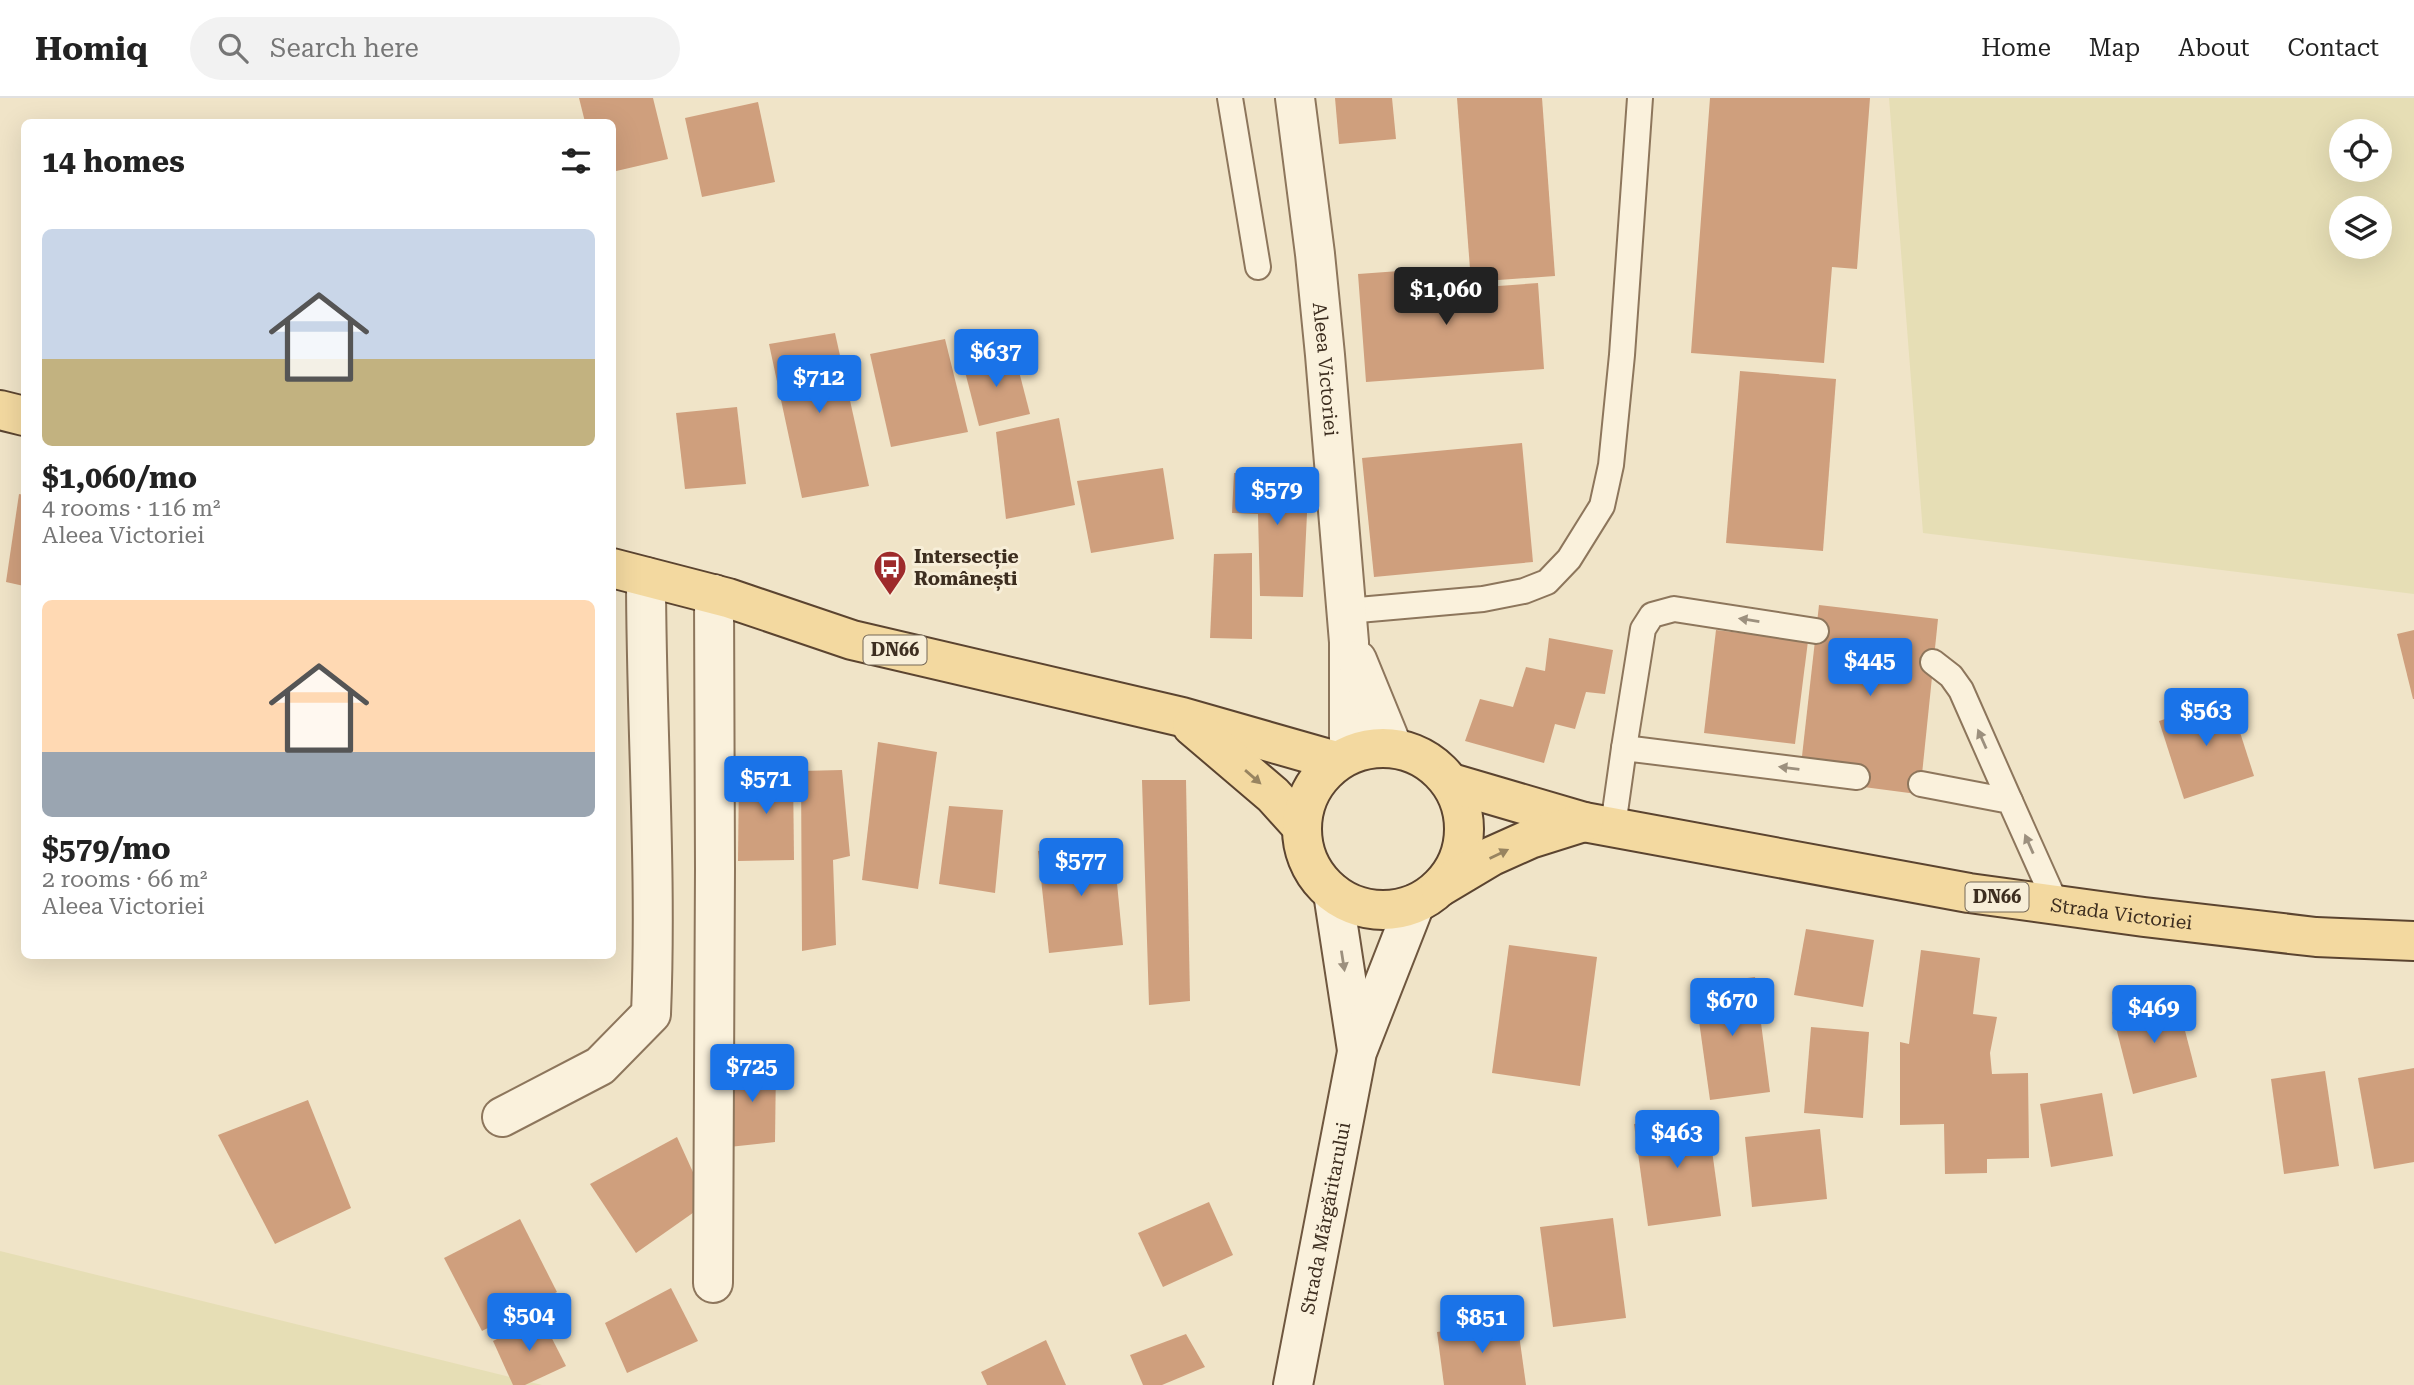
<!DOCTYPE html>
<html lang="en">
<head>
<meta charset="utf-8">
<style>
	body { margin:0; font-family:"Roboto Serif",serif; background:#f2f2f2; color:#222; height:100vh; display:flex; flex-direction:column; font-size:26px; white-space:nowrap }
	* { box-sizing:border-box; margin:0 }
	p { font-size:23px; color:#767676 }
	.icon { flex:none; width:38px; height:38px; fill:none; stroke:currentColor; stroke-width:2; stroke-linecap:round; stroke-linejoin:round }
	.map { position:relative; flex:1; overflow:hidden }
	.sheet { position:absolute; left:21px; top:21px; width:595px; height:840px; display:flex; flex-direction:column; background:#fff; border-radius:10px; box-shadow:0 7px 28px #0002 }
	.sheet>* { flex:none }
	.buttons { position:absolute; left:2329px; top:21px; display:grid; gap:14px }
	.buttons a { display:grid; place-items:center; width:63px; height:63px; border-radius:50%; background:#fff; box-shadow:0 7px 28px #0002; font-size:35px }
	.price { position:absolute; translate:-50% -60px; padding:0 16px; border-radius:7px; background:#1a73e8; color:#fff; font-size:23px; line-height:46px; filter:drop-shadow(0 2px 4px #0008) }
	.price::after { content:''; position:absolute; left:50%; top:42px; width:21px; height:16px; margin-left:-10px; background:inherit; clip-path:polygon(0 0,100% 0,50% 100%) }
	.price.current { background:#222; color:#fff }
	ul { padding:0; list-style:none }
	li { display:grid; align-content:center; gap:14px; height:371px; padding:0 21px }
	li span { display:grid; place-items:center; height:217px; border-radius:10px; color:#555 }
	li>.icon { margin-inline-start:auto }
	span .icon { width:126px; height:126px; fill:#fffc; stroke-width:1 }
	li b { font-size:30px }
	h2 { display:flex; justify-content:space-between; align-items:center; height:84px; padding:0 21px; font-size:30px }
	header { display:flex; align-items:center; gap:42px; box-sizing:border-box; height:98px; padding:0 35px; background:#fff; border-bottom:2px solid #e0e0e0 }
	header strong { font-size:33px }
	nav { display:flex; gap:38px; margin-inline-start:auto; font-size:24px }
	.search { width:490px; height:63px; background:#f2f2f2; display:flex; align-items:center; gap:18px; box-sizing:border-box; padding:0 24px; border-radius:38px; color:#767676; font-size:26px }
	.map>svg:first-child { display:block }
</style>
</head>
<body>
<header>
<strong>Homiq</strong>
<div class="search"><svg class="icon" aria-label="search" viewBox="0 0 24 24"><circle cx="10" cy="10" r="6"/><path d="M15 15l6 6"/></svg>Search here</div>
<nav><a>Home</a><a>Map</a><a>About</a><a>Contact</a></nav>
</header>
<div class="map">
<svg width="2414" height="1287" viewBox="0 0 2414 1287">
	<rect width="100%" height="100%" fill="#f0e4c8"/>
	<!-- farmland -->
	<g fill="#e6deb5" fill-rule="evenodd">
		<path d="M1889,0H2414V496L1923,435ZM2342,33H2380V72H2342ZM2342,110H2380V149H2342Z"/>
		<polygon points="0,1153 542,1287 0,1287"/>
	</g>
	<!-- building -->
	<g fill="#cf9f7d">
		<polygon points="579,0 653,0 668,61 612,74 612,24 585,24"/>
		<polygon points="1335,0 1392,0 1396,41 1339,46"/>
		<polygon points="1457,0 1542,0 1555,178 1471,184"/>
		<polygon points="1710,0 1870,0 1857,171 1832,169 1824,265 1691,255"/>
		<polygon points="758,4 775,84 702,99 685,20"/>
		<polygon points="1441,170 1443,192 1538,185 1544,271 1366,284 1358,176"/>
		<polygon points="835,235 869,388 802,400 769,246"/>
		<polygon points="945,241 968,334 891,349 870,256"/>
		<polygon points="1014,254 1030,316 979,328 963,266"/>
		<polygon points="1740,273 1836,281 1823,453 1726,445"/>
		<polygon points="737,309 746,386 685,391 676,315"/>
		<polygon points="1059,320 1075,407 1006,421 996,334"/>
		<polygon points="1522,345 1533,464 1374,479 1362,360"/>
		<polygon points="1163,370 1174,441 1091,455 1077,383"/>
		<polygon points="1309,374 1303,499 1260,498 1258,416 1232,415 1234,375"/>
		<polygon points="19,396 24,397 24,488 6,484"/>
		<polygon points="1252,455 1252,541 1210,540 1214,456"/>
		<polygon points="1819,507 1938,521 1921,686 1917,696 1856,688 1801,667"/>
		<polygon points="1716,532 1808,543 1795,646 1704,635"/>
		<polygon points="2414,532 2414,601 2413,601 2397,536"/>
		<polygon points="1549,540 1613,552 1605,596 1586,594 1575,631 1555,626 1544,665 1465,643 1480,601 1513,609 1526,569 1545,573"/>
		<polygon points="2229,600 2254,678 2184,701 2159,623"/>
		<polygon points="878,644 937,654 918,791 862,782"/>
		<polygon points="739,672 793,673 794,762 738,763"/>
		<polygon points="842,672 850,758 833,762 836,847 802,853 801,673"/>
		<polygon points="1142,682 1186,682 1190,903 1149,907"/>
		<polygon points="949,708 1003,712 995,795 939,786"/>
		<polygon points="1113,744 1123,847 1049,855 1038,753"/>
		<polygon points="1806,831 1874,842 1863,909 1794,897"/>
		<polygon points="1509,847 1597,859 1580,988 1492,975"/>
		<polygon points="1921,852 1980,860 1973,916 1997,919 1990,955 1992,976 2028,975 2029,1060 1987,1061 1987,1075 1945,1076 1944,1026 1900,1027 1900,944 1909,946"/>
		<polygon points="1755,879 1770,994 1710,1002 1694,887"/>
		<polygon points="2176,898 2197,979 2133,996 2112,914"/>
		<polygon points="1811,929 1869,934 1863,1020 1804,1015"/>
		<polygon points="776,965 775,1044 729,1049 728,968"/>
		<polygon points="2414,970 2414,1064 2374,1071 2358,980"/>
		<polygon points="2325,973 2339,1068 2284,1076 2271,981"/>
		<polygon points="2102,995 2113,1058 2051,1069 2040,1006"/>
		<polygon points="308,1002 351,1110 275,1146 218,1037"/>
		<polygon points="1707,1016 1721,1118 1648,1128 1634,1026"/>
		<polygon points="1820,1031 1827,1101 1752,1109 1745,1039"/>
		<polygon points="677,1039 707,1105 636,1155 590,1086"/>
		<polygon points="1209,1104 1233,1157 1163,1189 1138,1135"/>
		<polygon points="1613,1120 1626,1220 1553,1229 1540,1129"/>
		<polygon points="520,1121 557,1194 482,1233 444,1160"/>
		<polygon points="671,1190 698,1243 627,1275 605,1225"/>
		<polygon points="541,1219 566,1268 525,1287 513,1287 493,1243"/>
		<polygon points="1517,1222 1526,1287 1444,1287 1437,1234"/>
		<polygon points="1186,1236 1205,1269 1162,1287 1143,1287 1130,1257"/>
		<polygon points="1046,1242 1066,1287 987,1287 981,1274"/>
	</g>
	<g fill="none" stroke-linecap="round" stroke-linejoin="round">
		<defs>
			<g id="service">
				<polyline points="1230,0 1258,169"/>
				<polyline points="1347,513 1483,501 1524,493 1547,484 1569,461 1602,408 1611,367 1622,257 1640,0"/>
				<polyline points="1933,564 1951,578 1961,592 2010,703"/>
				<polyline points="1624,650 1643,531 1652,517 1674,511 1816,533"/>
				<polyline points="1921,686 2010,703 2057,808"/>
				<polyline points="1613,728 1624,650 1857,679"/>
			</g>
			<g id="minor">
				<path d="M502,1019L600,968L651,916C657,771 646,625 646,479"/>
				<polyline points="713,1185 715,770 714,496"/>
			</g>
			<g id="tertiary">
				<path id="s1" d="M1295,0L1315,156L1325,257L1349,544V656"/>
				<polyline points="1357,562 1393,650"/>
			</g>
			<g id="secondary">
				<polyline points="1333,795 1357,952"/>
				<path id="s2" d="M1293,1287L1357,954L1415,806"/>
			</g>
			<g id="primary">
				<polyline points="0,312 24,318"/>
				<polyline points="612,470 728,500 852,542 1182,619 1336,663"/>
				<polyline points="1192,628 1273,697 1301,728"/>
				<circle cx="1383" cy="731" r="81"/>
				<path id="s3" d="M1451,685L1584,724L1969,795L2144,819L2316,839L2414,843"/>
				<polyline points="1440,789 1492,758 1530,741 1584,724"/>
			</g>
		</defs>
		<!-- service casing -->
		<use href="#service" stroke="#8d765c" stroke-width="28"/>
		<!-- minor casing -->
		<use href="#minor" stroke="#8d765c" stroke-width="42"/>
		<!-- tertiary casing -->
		<use href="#tertiary" stroke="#8d765c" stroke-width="42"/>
		<!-- secondary casing -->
		<use href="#secondary" stroke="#6f573f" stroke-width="42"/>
		<!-- primary casing -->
		<use href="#primary" stroke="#5b4430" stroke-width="42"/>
		<!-- service -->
		<use href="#service" stroke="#faf1dc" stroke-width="24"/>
		<!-- minor -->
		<use href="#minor" stroke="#faf1dc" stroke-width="38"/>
		<!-- tertiary -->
		<use href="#tertiary" stroke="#faf1dc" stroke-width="38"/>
		<!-- secondary -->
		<use href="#secondary" stroke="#faf1dc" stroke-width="38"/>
		<!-- primary -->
		<use href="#primary" stroke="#f3d9a0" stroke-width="38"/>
	</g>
	<!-- one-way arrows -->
	<defs><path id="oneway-solid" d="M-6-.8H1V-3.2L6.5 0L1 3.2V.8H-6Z" transform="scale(1.75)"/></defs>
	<g fill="#9c907e">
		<use href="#oneway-solid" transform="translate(1749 522) rotate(-171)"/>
		<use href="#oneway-solid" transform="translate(1982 641) rotate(-114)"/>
		<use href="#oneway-solid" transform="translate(1789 670) rotate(-173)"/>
		<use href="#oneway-solid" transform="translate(2029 746) rotate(-114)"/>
		<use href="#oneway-solid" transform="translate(1343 863) rotate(81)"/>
	</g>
	<g fill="#988460">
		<use href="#oneway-solid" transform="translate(1253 679) rotate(41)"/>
		<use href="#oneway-solid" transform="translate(1499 756) rotate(-26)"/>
	</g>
	<!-- icons -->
	<defs>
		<symbol id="bus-pin" viewBox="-11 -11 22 30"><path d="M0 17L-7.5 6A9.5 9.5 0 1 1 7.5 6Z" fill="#9e2a2b" stroke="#f7eed8"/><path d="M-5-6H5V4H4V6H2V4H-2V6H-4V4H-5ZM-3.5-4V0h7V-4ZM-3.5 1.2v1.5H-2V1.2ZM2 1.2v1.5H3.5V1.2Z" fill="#fff"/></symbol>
	</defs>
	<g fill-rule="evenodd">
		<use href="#bus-pin" x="871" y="450" width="38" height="52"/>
	</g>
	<g text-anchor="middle" stroke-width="6" stroke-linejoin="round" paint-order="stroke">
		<!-- shield labels -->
		<g fill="#f7eed8" stroke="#756857" stroke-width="2">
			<rect x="863.5" y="537.5" width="63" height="29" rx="5"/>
			<rect x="1965.5" y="784.5" width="63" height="29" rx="5"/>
		</g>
		<g font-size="18" font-weight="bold" fill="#3d2e20">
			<text x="895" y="558">DN66</text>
			<text x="1997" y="805">DN66</text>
		</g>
		<!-- street labels -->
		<g font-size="19" fill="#3d2e20" stroke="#f7eed8">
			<text dy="7" stroke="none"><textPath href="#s1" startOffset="273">Aleea Victoriei</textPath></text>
			<text dy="7" stroke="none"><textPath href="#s3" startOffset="684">Strada Victoriei</textPath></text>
			<text dy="7" stroke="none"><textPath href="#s2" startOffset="170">Strada Mărgăritarului</textPath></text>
		</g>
		<!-- poi labels -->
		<g font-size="19" font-weight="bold" fill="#3d2e20" stroke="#f7eed8" text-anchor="start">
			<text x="914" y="465">Intersecție<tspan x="914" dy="22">Românești</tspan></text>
		</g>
	</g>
</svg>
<div class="buttons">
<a><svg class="icon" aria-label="locate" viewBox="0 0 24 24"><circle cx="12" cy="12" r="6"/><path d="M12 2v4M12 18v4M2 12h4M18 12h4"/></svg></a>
<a><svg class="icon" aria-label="layers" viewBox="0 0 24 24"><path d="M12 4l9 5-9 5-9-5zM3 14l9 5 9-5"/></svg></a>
</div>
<b class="price current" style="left:1446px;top:229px">$1,060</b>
<b class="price" style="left:996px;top:291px">$637</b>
<b class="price" style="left:819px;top:317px">$712</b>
<b class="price" style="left:1277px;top:429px">$579</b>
<b class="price" style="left:1870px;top:600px">$445</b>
<b class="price" style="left:2206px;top:650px">$563</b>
<b class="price" style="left:766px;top:718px">$571</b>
<b class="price" style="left:1081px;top:800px">$577</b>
<b class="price" style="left:1732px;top:940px">$670</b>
<b class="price" style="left:2154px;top:947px">$469</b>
<b class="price" style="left:752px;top:1006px">$725</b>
<b class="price" style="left:1677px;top:1072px">$463</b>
<b class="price" style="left:529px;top:1255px">$504</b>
<b class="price" style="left:1482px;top:1257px">$851</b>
<section class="sheet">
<h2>14 homes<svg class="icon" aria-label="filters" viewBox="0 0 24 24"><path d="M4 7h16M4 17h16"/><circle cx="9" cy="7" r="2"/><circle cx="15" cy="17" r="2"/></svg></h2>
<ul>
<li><span style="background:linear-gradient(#c9d6e8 60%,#c2b280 0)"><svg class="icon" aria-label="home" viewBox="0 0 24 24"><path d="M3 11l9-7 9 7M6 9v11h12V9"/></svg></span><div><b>$1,060/mo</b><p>4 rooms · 116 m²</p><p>Aleea Victoriei</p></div></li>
<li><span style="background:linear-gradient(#ffd9b3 70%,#9aa5b1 0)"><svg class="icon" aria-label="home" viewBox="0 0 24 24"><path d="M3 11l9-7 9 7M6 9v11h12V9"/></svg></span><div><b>$579/mo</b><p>2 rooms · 66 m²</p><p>Aleea Victoriei</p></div></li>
</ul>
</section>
</div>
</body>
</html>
